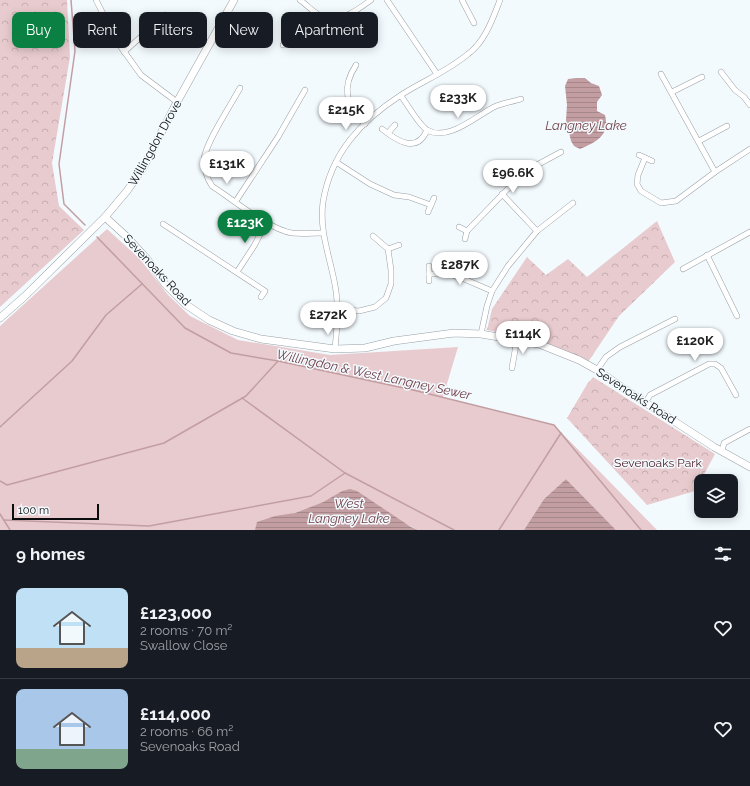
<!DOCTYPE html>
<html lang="en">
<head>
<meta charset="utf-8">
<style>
	body { margin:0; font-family:Raleway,sans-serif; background:#20242c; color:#f1f3f6; height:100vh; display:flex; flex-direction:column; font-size:15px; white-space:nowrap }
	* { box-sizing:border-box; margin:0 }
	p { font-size:13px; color:#9ea1a6 }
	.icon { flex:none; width:22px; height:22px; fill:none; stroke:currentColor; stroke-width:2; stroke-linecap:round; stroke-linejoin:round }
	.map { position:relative; height:530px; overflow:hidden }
	.details { display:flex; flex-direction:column; background:#171b24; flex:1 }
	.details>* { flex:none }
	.hud { position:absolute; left:12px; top:12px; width:400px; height:36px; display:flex; gap:8px }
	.buttons { position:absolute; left:694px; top:474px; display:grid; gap:8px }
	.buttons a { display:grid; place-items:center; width:44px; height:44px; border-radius:8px; background:#171b24; box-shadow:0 2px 10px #0003; font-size:20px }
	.scale { position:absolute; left:12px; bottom:10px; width:87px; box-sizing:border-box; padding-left:4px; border:2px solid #0a0c0d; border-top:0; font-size:11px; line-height:14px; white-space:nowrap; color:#0a0c0d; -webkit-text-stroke:3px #f3fafe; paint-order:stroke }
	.price { position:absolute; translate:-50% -34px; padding:0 9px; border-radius:14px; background:#fff; color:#222; font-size:13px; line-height:26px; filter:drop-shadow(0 1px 2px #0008) }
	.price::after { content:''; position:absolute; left:50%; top:24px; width:12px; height:9px; margin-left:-6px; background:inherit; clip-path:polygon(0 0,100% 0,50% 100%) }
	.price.current { background:#0b8043; color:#fff }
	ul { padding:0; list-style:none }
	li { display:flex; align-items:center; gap:12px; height:100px; padding:0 16px }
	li+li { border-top:1px solid #363941 }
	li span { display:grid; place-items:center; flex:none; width:112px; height:80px; border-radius:8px; color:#555 }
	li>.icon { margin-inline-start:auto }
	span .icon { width:48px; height:48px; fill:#fffc; stroke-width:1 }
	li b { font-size:17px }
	h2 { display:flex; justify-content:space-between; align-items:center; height:48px; padding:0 16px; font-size:17px }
	.chip { padding:0 14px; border-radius:8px; background:#171b24; box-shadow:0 2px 10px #0003; font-size:14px; line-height:36px }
	.chip.current { background:#0b8043; color:#fff }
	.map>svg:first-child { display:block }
</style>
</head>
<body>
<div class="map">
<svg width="750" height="530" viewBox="0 0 750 530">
	<defs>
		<pattern id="park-crowns" width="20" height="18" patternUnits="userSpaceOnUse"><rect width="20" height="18" fill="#e8cbce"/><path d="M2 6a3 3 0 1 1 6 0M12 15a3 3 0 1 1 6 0" fill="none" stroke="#c6adb0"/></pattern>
		<pattern id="water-rules" width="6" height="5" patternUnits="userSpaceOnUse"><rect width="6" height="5" fill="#c29ea2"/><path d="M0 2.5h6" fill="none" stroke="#a5878a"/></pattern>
	</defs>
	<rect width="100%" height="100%" fill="#f3fafe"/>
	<!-- grass -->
	<polygon fill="#e8cbce" points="107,229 140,259 168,295 190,316 238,340 330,355 458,347 443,397 554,425 657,530 616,530 566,479 544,499 524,530 418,530 342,491 323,502 295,513 260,530 0,530 0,326"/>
	<!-- park -->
	<g fill="url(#park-crowns)">
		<polygon points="0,0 67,0 70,57 52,163 59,206 84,230 0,307"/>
		<polygon points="657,221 675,262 619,316 588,362 537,340 487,330 492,309 527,257 546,275 568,259 587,277"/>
		<polygon points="593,377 715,454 695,491 647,505 567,418 589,381 590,381"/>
	</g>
	<!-- water -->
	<g fill="url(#water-rules)">
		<path d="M576,78H585L591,83L599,86L602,95L597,102V111L605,115C610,136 596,142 580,149L574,146L571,141L566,120L567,105L565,86L568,79Z"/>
		<polygon points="566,479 616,530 524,530 544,499"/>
		<polygon points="350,489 357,491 411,527 418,530 255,530 257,522 275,516 295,513 323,502 342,491"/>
	</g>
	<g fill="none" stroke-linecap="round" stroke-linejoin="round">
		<!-- stream -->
		<g stroke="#c29ea2" stroke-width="1.5">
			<polyline points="71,0 75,51 59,164 64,204 85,225"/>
			<polyline points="97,237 185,328 231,353 278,361 413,390 554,425 641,530"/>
			<polyline points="242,398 345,473 454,530"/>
			<polyline points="0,427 72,361 106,315 142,284"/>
			<polyline points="0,481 7,485 164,443 246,396 278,361"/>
			<polyline points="0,514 10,530"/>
			<polyline points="4,520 149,526 311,496 345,473"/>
			<polyline points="499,530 561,433"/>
		</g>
		<defs>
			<g id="street">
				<polyline points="96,0 118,43 141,75 177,102"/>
				<path d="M300,0C307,5 315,14 323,17C343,22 357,10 371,0"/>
				<polyline points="387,0 437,74"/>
				<polyline points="462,0 474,23"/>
				<polyline points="283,45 312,30 322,17"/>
				<polyline points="124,52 165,15"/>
				<path d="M356,65C341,88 346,104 365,124"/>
				<polyline points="721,72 735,90 744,97 750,105"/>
				<polyline points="661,74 715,172"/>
				<path d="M240,88C232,103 204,145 204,160C204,168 207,179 212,186C232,199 270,230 292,233C302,234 313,233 323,233"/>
				<polyline points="672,92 702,77"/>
				<path d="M401,96C408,105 418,124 427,130C448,142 476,116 494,107C502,103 512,102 521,99"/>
				<path d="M382,129C397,141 417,154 427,130"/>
				<polyline points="388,133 395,125"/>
				<polyline points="699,141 727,126"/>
				<polyline points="639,155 652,161"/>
				<polyline points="645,158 638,175 637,184 641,191 661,203 676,201 715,172 750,149"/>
				<polyline points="336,162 370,184 394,195 409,197 431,205"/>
				<polyline points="502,194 537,231"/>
				<polyline points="236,201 278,137 305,90"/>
				<polyline points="428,212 434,198"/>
				<polyline points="163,224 265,291 261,297"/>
				<polyline points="459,227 467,231"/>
				<polyline points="465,239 467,231 524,172 561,152"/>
				<polyline points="388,249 399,245"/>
				<polyline points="707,255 737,316"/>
				<polyline points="683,269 750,232"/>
				<polyline points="237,272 254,246 266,223"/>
				<polyline points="429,274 449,274 464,279 492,291"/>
				<polyline points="429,281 429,266"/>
				<polyline points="337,309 359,311 375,307 386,298 391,284 391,270 388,249 373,236"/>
				<polyline points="481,334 487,306 492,291 508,266 537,231 573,203"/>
				<path d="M335,349C337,328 339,306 335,285C330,257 319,231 323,202C331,153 361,121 401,95C423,81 448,71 468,54C485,42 493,18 500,0"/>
				<polyline points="512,368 517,339"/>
				<polyline points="597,370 606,357 620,347 675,319"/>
				<polyline points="645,403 650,395 709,364 715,364 721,368 736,395"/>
				<polyline points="722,451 724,443 750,429"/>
			</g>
			<g id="secondary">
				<polyline points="105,217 127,237 147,259 165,284 185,304 209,320 233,331 261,339 335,349 365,348 394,341 454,333 481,334 539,344 579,360 597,370 629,392 714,447 750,467"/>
				<polyline points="0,318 25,296 105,217 127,191 143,168 177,102 234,0"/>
			</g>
		</defs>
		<!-- street casing -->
		<use href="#street" stroke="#9aa0a4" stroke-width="6"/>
		<!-- secondary casing -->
		<use href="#secondary" stroke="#9aa0a4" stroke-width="8"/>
		<!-- street -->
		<use href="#street" stroke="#fff" stroke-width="5"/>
		<!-- secondary -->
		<use href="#secondary" stroke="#fff" stroke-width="7"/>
	</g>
	<g text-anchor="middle" stroke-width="3" stroke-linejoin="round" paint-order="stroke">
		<!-- street labels -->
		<g font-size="12" fill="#0a0c0d" stroke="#f3fafe">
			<text transform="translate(155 143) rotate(-61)" y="4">Willingdon Drove</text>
			<text transform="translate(157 270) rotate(47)" y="4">Sevenoaks Road</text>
			<text transform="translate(636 396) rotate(33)" y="4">Sevenoaks Road</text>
		</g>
		<!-- park labels -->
		<g font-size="12" fill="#4c1d26" stroke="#f3fafe">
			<text x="658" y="467">Sevenoaks Park</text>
		</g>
		<!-- water labels -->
		<g font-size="13" font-style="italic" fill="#713e46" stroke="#f3fafe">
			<text x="586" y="130">Langney Lake</text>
			<text transform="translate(374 374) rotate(12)" y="5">Willingdon &amp; West Langney Sewer</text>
			<text x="349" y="508">West<tspan x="349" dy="15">Langney Lake</tspan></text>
		</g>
	</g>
</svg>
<div class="buttons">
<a><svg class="icon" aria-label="layers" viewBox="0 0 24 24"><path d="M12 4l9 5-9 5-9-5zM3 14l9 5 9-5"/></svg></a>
</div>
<div class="scale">100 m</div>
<b class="price" style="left:458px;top:119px">£233K</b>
<b class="price" style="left:346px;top:131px">£215K</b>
<b class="price" style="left:227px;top:185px">£131K</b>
<b class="price" style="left:513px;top:194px">£96.6K</b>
<b class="price current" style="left:245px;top:244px">£123K</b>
<b class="price" style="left:460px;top:286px">£287K</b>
<b class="price" style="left:328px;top:336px">£272K</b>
<b class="price" style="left:523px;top:355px">£114K</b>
<b class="price" style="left:695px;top:362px">£120K</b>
<div class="hud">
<a class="chip current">Buy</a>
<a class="chip">Rent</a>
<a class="chip">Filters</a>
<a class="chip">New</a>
<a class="chip">Apartment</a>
</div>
</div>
<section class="details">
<h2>9 homes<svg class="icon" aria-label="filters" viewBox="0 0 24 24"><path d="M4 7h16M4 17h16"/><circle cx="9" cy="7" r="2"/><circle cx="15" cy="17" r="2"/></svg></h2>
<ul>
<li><span style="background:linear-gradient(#bfe0f5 75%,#b9a48a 0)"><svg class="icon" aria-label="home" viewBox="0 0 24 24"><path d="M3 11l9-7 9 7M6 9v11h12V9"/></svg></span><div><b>£123,000</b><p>2 rooms · 70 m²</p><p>Swallow Close</p></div><svg class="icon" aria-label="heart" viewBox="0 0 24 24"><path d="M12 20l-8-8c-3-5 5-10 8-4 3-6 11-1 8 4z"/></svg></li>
<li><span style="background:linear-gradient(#a9c7e8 75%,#7fa58c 0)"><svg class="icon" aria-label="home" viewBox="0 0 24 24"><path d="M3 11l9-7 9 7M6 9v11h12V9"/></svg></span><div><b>£114,000</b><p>2 rooms · 66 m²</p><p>Sevenoaks Road</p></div><svg class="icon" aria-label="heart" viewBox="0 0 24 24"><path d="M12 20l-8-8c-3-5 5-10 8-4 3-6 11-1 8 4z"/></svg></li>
</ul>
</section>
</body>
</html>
